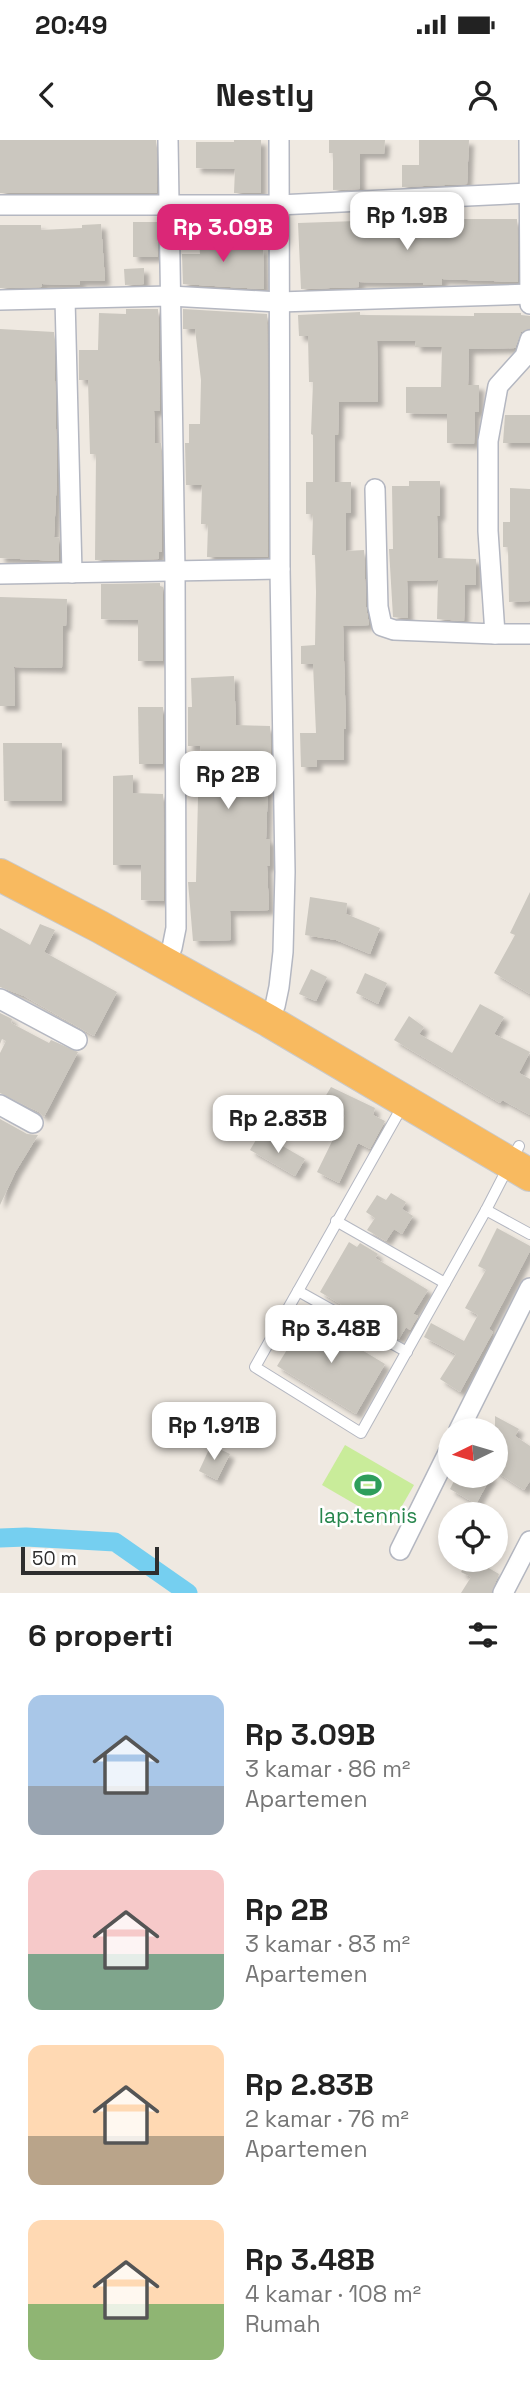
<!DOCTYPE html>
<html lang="id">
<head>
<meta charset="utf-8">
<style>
	body { margin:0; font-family:"Space Grotesk",sans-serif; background:#f2f2f2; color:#222; height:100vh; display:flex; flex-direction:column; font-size:26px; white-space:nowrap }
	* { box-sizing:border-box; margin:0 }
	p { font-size:23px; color:#767676 }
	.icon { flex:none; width:38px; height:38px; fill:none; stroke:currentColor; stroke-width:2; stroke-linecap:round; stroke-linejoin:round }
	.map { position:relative; height:1453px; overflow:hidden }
	.sheet { display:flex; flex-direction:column; background:#fff; flex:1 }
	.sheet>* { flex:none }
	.needle { width:46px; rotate:265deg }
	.fabs { position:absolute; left:438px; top:1278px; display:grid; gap:14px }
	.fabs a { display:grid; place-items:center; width:70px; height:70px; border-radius:50%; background:#fff; box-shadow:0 4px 10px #0003; font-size:35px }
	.scale { position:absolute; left:21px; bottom:18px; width:138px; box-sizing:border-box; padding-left:7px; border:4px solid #2e2e2e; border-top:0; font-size:19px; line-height:24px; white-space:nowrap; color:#2e2e2e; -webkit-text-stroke:5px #fff; paint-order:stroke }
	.price { position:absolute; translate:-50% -60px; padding:0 16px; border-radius:14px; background:#fff; color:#222; font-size:23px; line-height:46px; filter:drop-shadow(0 2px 4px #0008) }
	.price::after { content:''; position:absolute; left:50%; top:42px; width:21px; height:16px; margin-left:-10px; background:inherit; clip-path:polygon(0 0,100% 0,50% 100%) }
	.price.selected { background:#db2777; color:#fff }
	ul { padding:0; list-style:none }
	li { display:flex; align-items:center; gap:21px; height:175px; padding:0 28px }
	li span { display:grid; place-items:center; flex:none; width:196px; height:140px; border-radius:14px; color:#555 }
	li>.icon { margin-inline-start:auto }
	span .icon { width:84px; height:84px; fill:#fffc; stroke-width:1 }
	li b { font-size:30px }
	h2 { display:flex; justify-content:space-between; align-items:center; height:84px; padding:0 28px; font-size:30px }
	.status { display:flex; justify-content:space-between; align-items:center; height:49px; padding:0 35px; background:#fff; direction:ltr }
	.status svg { height:19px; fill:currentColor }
	header { display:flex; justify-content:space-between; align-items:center; height:91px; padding:0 28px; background:#fff; font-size:32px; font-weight:800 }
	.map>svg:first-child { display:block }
</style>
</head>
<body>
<div class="status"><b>20:49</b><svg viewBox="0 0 49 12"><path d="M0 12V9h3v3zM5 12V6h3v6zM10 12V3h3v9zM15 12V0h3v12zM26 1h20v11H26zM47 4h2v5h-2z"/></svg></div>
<header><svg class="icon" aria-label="back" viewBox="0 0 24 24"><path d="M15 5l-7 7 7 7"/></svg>Nestly<svg class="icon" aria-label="person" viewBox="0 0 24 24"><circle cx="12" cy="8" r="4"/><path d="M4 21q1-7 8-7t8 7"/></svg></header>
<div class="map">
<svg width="530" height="1453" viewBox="0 0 530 1453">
	<defs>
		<filter id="shadow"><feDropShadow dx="5" dy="5" stdDeviation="2" flood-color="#0004"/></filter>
	</defs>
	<rect width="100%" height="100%" fill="#efe9e1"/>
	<!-- pitch -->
	<polygon fill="#c9ec9a" points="345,1305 414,1345 391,1385 322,1345"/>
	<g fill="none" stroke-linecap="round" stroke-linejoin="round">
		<!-- canal -->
		<polyline stroke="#75cff0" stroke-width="19" points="0,1398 26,1397 115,1402 188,1453"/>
	</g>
	<!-- building -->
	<g fill="#cbc7bf" filter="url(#shadow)">
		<polygon points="0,0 156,0 157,53 0,53"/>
		<polygon points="234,0 261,0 261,53 234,53 235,29 196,28 196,2 234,2"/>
		<polygon points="329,0 385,0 384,14 360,14 360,49 333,50 333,13 329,13"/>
		<polygon points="419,0 469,0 467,44 402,47 402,25 419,25"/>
		<polygon points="424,79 517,79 518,142 442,139 442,145 423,145 423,143 359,142 359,147 301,149 298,83 357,81 424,83"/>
		<polygon points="133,82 157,82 158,117 133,117"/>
		<polygon points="101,84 105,141 80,141 80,145 42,144 42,147 0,148 0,85 41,85 41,90 82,88 82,85"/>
		<polygon points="219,87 221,110 263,108 264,149 183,144 182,114 200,114 198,88"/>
		<polygon points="144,128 144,144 125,145 124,129"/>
		<polygon points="126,169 158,169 160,271 154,271 155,303 161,303 162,412 159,412 159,419 95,420 96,314 90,314 88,240 79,240 79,210 98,210 99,173 126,174"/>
		<polygon points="183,169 267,174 268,417 207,417 208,384 201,384 202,345 186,345 185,303 189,303 189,284 200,284 201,240 195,189 183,189"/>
		<polygon points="360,172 360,175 474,176 474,173 521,173 521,175 530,176 530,188 521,192 515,208 469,209 468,245 479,245 479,272 475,272 474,304 447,303 447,274 406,273 406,247 441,247 442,207 415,207 416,201 377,201 378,262 339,262 338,295 335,295 335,342 351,342 351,373 346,373 346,411 364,410 366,467 369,485 343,486 346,589 344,589 344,620 317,620 317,627 301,627 300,593 316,593 313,524 301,524 301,506 315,505 316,452 315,415 312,415 313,374 306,374 306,342 313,342 313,295 311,294 313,242 309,242 308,196 299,196 298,175"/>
		<polygon points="0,189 54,192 57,336 54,397 59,398 59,421 0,418"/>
		<polygon points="505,275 530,275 530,303 503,303"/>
		<polygon points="409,341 440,341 440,376 437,376 438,418 476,419 476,445 465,445 464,481 437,479 438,440 407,441 408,478 393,477 389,409 393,409 392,346 409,346"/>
		<polygon points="510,348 530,349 530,461 509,462 508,407 503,407 503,382 510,382"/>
		<polygon points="160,443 160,446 163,447 163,521 138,521 138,480 101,479 101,444"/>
		<polygon points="0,457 67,459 66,486 63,486 62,528 14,527 15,566 0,566"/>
		<polygon points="234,536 236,585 270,586 271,646 268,646 266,699 270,699 270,726 267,726 269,770 230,771 231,800 193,801 188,742 196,742 198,657 206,657 200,606 188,606 188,567 192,567 191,538"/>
		<polygon points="138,567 163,567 163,624 139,624"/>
		<polygon points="3,603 62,603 62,661 4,661"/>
		<polygon points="133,635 133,653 163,654 164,761 141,760 141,725 113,725 113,636"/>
		<polygon points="530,752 530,854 494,833 515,795 510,793"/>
		<polygon points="310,757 347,763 346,774 380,788 370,814 336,800 305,795"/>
		<polygon points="40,784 55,790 44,812 117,852 94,896 24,856 0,847 0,788 30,805"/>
		<polygon points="311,829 327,837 316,861 299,854"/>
		<polygon points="365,833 387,843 378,864 356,853"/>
		<polygon points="480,864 504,877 494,894 530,912 519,933 530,939 530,975 502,960 500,963 394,900 409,876 424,887 419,894 452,913"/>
		<polygon points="0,873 12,879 11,883 49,903 51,900 78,912 44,977 39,972 0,953 0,913 6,901 2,899 0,904"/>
		<polygon points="331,947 375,968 373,975 385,981 370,1009 358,1003 339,1043 317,1032 345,975 322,962"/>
		<polygon points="0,979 27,994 38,995 16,1031 0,1065"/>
		<polygon points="260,993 305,1019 295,1036 250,1010"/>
		<polygon points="391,1053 406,1062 402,1069 413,1076 402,1094 394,1089 386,1101 367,1090 375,1078 366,1072 377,1055 386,1060"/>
		<polygon points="497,1088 530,1106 530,1111 489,1189 493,1192 460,1252 440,1239 456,1214 424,1197 431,1183 464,1201 478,1175 465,1168 486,1130 478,1126"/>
		<polygon points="349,1102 357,1107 360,1103 378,1114 375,1118 428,1150 413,1174 418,1176 410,1190 406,1187 399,1199 320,1152"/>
		<polygon points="307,1177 385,1224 356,1274 277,1226"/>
		<polygon points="495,1276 519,1289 515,1296 530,1306 530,1341 524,1350 495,1331"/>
		<polygon points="211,1305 230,1314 217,1340 199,1331"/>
		<polygon points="457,1335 492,1335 476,1364 450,1349"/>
		<polygon points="469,1419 473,1419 499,1434 491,1453 461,1453 471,1437 461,1432"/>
	</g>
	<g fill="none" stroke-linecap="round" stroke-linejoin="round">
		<defs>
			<g id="service">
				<polyline points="403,965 255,1227 361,1293 486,1070 519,1006"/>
				<polyline points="486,1070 530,1094"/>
				<polyline points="336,1081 445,1143"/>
				<polyline points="298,1151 407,1212"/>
			</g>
			<g id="minor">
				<polyline points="168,0 175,431 176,788 172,808"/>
				<polyline points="529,0 530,164"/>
				<polyline points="0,65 278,65 529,53"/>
				<polyline points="65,159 72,433"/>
				<polyline points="0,160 170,156 279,162 530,154"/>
				<polyline points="375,349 378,467 382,486 394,490 495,494 488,391 488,301 498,246 525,216 530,200"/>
				<polyline points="0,434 280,429"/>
				<polyline points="495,494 530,494"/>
				<polyline points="0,859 77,900"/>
				<polyline points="275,866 279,847 283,812 285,732 280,429 279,0"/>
				<polyline points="0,965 33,983"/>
				<polyline points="459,1290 530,1148"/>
				<polyline points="400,1410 450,1309"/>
				<polyline points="503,1453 530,1401"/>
			</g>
			<polyline id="trunk" points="0,735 100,787 269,881 530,1035"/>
		</defs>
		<!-- service casing -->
		<use href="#service" stroke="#b4b7c1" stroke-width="12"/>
		<!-- minor casing -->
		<use href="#minor" stroke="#b4b7c1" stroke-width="22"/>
		<!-- trunk casing -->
		<use href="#trunk" stroke="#c9c9c9" stroke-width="34"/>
		<!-- service -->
		<use href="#service" stroke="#fff" stroke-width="10"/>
		<!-- minor -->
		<use href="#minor" stroke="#fff" stroke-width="19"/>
		<!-- trunk -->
		<use href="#trunk" stroke="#f8ba60" stroke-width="32"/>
	</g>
	<!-- icons -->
	<defs>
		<symbol id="stadium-bare" viewBox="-9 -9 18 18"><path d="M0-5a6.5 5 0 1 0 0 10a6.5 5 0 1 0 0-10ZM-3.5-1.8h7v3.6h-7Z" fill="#2e9e5b" stroke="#fff" stroke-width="2.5" paint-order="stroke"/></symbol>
	</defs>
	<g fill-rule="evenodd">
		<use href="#stadium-bare" x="349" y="1326" width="38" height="38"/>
	</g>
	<g text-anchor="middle" stroke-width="5" stroke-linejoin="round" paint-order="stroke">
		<!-- leisure labels -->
		<g font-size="21" fill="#27864d" stroke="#fff">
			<text x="368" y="1383">lap.tennis</text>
		</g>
	</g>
</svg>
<div class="fabs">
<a><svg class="needle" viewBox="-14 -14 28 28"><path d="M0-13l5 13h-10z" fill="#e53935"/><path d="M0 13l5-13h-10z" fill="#767676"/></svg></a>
<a><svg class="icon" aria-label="locate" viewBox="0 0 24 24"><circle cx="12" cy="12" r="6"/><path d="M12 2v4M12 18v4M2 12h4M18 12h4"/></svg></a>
</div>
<div class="scale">50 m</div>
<b class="price" style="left:407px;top:112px">Rp 1.9B</b>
<b class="price selected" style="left:223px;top:124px">Rp 3.09B</b>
<b class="price" style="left:228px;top:671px">Rp 2B</b>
<b class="price" style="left:278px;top:1015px">Rp 2.83B</b>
<b class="price" style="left:331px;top:1225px">Rp 3.48B</b>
<b class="price" style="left:214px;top:1322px">Rp 1.91B</b>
</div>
<section class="sheet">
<h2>6 properti<svg class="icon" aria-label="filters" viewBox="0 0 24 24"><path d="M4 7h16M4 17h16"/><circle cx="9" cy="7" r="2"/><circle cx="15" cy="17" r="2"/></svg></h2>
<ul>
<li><span style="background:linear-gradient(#a9c7e8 65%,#9aa5b1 0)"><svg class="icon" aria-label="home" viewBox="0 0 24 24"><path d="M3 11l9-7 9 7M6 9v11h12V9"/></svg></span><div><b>Rp 3.09B</b><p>3 kamar · 86 m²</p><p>Apartemen</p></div></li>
<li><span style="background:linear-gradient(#f6c9c9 60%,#7fa58c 0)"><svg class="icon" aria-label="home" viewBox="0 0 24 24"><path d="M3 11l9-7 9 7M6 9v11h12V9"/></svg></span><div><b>Rp 2B</b><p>3 kamar · 83 m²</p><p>Apartemen</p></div></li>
<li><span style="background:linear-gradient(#ffd9b3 65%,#b9a48a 0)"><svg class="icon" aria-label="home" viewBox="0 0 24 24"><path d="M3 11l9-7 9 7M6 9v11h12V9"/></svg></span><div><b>Rp 2.83B</b><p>2 kamar · 76 m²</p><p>Apartemen</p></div></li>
<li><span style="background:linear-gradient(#ffd9b3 60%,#8fb573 0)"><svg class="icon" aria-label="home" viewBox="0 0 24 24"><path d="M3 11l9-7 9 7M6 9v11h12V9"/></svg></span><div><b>Rp 3.48B</b><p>4 kamar · 108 m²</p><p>Rumah</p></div></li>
</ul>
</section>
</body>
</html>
